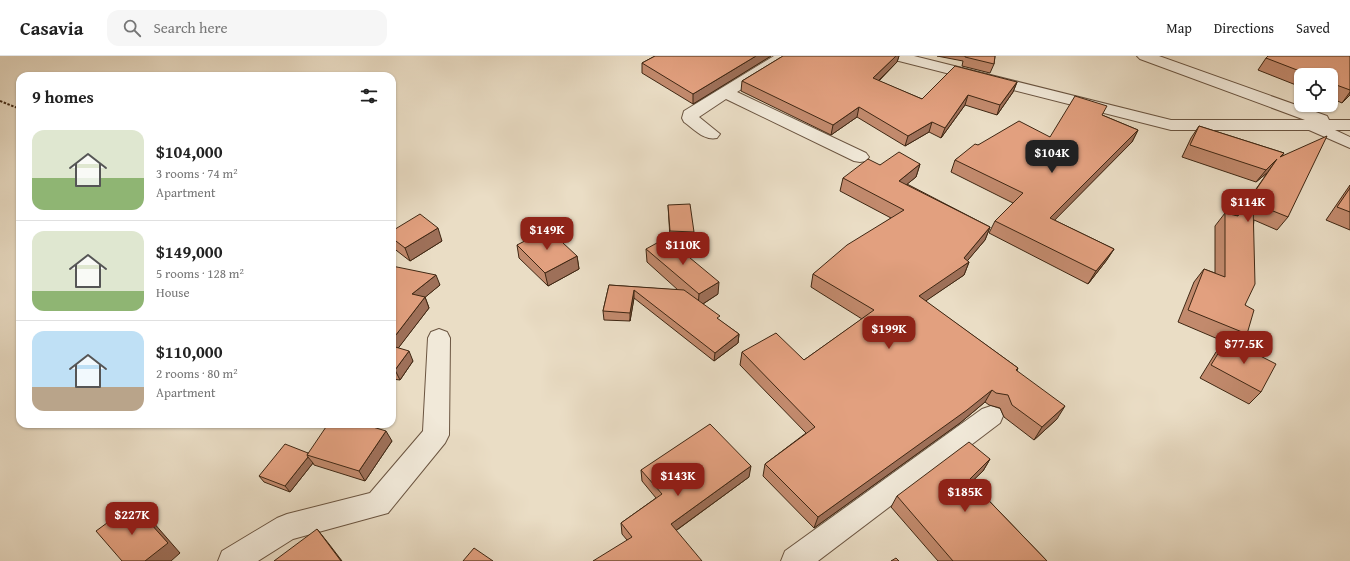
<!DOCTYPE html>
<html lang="en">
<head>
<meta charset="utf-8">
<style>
	body { margin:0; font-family:"Gentium Book Plus",serif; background:#f6f6f6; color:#222; height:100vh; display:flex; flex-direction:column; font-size:15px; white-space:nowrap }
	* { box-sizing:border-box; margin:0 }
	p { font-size:13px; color:#767676 }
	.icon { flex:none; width:22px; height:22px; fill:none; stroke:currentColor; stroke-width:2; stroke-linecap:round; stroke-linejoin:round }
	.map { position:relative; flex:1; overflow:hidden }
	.drawer { position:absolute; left:16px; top:16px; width:380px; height:356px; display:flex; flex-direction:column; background:#fff; border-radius:12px; box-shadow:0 1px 3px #0004 }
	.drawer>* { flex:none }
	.controls { position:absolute; left:1294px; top:12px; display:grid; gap:8px }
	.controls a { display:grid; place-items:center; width:44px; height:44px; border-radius:8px; background:#fff; box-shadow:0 1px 3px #0004; font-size:20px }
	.price { position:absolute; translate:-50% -34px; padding:0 9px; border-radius:8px; background:#8f2418; color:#fff; font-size:13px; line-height:26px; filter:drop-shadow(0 1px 2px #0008) }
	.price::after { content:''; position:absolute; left:50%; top:24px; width:12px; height:9px; margin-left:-6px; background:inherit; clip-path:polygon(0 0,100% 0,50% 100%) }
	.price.active { background:#222; color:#fff }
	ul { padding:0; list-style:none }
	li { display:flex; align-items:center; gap:12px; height:100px; padding:0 16px }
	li+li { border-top:1px solid #e0e0e0 }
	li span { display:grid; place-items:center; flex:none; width:112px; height:80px; border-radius:12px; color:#555 }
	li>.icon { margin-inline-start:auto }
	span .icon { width:48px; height:48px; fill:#fffc; stroke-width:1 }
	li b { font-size:17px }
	h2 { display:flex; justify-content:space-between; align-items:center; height:48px; padding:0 16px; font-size:17px }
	header { display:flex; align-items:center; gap:24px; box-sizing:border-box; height:56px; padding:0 20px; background:#fff; border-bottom:1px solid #e0e0e0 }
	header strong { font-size:19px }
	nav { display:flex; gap:22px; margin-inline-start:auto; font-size:14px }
	.search { width:280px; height:36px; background:#f6f6f6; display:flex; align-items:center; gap:10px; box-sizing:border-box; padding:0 14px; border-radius:12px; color:#767676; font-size:15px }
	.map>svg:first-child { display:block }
</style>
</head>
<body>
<header>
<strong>Casavia</strong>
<div class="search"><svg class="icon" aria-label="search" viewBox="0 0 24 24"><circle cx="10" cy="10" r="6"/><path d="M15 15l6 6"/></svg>Search here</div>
<nav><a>Map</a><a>Directions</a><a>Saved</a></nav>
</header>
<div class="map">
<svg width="1350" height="505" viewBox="0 0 1350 505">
	<rect width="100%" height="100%" fill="#eaddc5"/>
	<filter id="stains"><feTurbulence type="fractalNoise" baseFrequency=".005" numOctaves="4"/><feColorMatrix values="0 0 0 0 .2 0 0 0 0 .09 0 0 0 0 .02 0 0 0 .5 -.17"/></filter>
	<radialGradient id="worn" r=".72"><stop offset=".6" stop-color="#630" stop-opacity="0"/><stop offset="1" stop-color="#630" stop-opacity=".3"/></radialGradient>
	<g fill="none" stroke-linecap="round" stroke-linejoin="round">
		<defs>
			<g id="street">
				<path d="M774,0H793L790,3L737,36L866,97L869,101L866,105L860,106L854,105L726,43L699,61L720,78L717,82C704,85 694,73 684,66L682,62L684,55Z"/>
				<polygon points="888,0 914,0 1171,64 1305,64 1140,3 1137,0 1159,0 1327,60 1329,64 1350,64 1350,74 1335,74 1350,81 1350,92 1309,74 1171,74 891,3"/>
				<polygon points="439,273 447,276 450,282 449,379 445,387 388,457 293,483 258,505 218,505 222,495 277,462 287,458 370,437 423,375 428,282 431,276"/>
				<polygon points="991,350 1000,353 1003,360 1000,367 818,505 781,505 785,495 982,353"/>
			</g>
		</defs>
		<!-- street casing -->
		<use href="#street" stroke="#6a5440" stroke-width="2"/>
		<!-- path -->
		<polyline stroke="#3f2713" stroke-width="2" stroke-dasharray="2.5 1.5" stroke-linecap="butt" points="0,45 20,53"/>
		<!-- street -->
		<use href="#street" fill="#f1e9d9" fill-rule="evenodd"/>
	</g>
	<!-- wall -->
	<g fill="#c28a6d" stroke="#3f2713">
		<polygon points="655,0 771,0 693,48 642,17 642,7"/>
		<polygon points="783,0 899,0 897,6 879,25 922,43 1017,26 1013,36 997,59 965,49 941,82 929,76 905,90 857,61 831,79 741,35 742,25"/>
		<polygon points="937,0 995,0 994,8 990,17 962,10 963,5"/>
		<polygon points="1350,0 1350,39 1342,47 1331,42 1331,19 1301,19 1301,31 1258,14 1266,2"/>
		<polygon points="1102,59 1138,74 1132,86 1054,164 1114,193 1106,205 1088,228 989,177 995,165 1013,147 951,116 955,104 978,89 1050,81"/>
		<polygon points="1199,70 1284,97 1282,100 1288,161 1277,174 1254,164 1245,249 1247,278 1237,288 1261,336 1249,348 1200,322 1216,296 1225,286 1178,266 1194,226 1204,213 1215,217 1215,170 1225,157 1237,160 1268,116 1256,126 1182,101 1191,82"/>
		<polygon points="920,108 916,121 907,128 990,171 985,184 967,205 969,206 964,219 925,245 1018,312 1017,315 1057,363 1034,384 1004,361 1000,352 989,349 985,346 960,367 814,472 763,420 765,408 806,377 740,309 742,296 804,304 862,263 811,231 813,218 891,162 840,135 843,122 880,109"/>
		<polygon points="1350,129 1350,174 1326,164"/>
		<polygon points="668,149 694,176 694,183 670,182"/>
		<polygon points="392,175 442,185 410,205 392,191"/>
		<polygon points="517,189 577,200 579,213 548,230 519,202"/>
		<polygon points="646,193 718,238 703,248 719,264 739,278 738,287 714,305 634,242 630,265 604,264 603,255 609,229 678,234 647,206"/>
		<polygon points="392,210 440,229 425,241 429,252 398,292 413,305 400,324 392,323"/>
		<polygon points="392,385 365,425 314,409 313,407 290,436 264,426 259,420 308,397"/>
		<polygon points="990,403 983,415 971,426 1047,505 938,505 891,451 897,440"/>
		<polygon points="641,414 749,421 677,474 627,484 622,478 621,467 656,442 642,425"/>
	</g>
	<!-- shaded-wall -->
	<g fill="#9e7059" stroke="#3f2713">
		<polygon points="756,0 771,0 693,48 693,38"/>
		<polygon points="896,0 899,0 897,6 871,32 873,22"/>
		<polygon points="1017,26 1013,36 997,59 1000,49"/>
		<polygon points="1350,36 1350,39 1342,47"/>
		<polygon points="968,39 965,49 941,82 945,72"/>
		<polygon points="859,51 857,61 831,79 833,69"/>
		<polygon points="932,66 929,76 905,90 908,80"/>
		<polygon points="1138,74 1132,86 1044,175 1050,162"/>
		<polygon points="1277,103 1268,116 1256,126 1266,114"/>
		<polygon points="920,108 916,121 895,138 899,125"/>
		<polygon points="990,171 985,184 963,210 969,206 964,219 914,253 919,240 964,202"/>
		<polygon points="438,172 442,185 410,205 405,192"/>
		<polygon points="1114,193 1106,205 1088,228 1096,215"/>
		<polygon points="577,200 579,213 548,230 545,217"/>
		<polygon points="436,219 440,229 417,248 412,238"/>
		<polygon points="719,226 718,238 698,251 699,238"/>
		<polygon points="634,234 634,242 630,265 630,257"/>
		<polygon points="425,241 429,252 393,299 392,298 392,284"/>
		<polygon points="739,278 738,287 714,305 715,297"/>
		<polygon points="409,295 413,305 400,324 395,314"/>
		<polygon points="992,334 985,346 960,367 814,472 818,461"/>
		<polygon points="1065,350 1057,363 1034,384 1042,371"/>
		<polygon points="386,375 392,385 365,425 359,415"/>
		<polygon points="308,401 313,407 290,436 285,430"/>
		<polygon points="990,403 983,415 962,435 969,424"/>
		<polygon points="751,410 749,421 671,478 671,468"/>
		<polygon points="133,448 146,458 180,497 171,505 145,505"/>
		<polygon points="317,473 329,488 342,505 341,505"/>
	</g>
	<!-- building -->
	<g fill="#e2a07f" stroke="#3f2713">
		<polygon points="655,0 756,0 693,38 642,7"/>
		<polygon points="783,0 896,0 873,22 922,43 955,10 1017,26 1000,49 968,39 945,72 932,66 908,80 859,51 833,69 742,25"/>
		<polygon points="965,0 995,0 994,8 965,1"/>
		<polygon points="1268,0 1350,0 1350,34 1331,27 1331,19 1310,19 1266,2"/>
		<polygon points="1075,40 1107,50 1102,59 1138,74 1050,162 1114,193 1096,215 995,165 1023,137 955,104 975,88 978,89 1019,65 1050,81"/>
		<polygon points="1199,70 1284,97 1280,101 1327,80 1288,161 1253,147 1255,228 1245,249 1254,254 1247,278 1188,254 1204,213 1225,221 1225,157 1238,160 1277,103 1266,114 1190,89"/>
		<polygon points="899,96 920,108 899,125 990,171 964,202 969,206 919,240 1018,312 1016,314 1065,350 1042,371 1012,349 1008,339 996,337 992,334 967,354 818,461 765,408 815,371 742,296 776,277 804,304 874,254 813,218 847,189 904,154 843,122 868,103 880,109"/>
		<polygon points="1350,132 1350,156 1337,151"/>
		<polygon points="690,148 694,176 670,175 668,149"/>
		<polygon points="420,158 438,172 405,192 392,182 392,175"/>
		<polygon points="548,173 577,200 545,217 517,189"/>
		<polygon points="666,182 719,226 699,238 646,193"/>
		<polygon points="392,210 436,219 412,238 425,241 392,284"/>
		<polygon points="609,229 684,234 720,260 717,262 739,278 715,297 634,234 630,257 603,255"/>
		<polygon points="1227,283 1276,308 1261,336 1211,309"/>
		<polygon points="392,290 409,295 395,314 392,314"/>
		<polygon points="328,368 363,368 386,375 359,415 307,399"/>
		<polygon points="710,368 751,410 671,468 702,505 593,505 632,481 621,467 662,438 641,414"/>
		<polygon points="969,386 990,403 969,424 1047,505 953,505 897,440"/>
		<polygon points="285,388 308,397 307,399 308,401 285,430 259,420"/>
		<polygon points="133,448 168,487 145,505 122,505 96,475"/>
		<polygon points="317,473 341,505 274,505"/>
		<polygon points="474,492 493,505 463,505"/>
		<polygon points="896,502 899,505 891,505"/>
	</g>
	<rect width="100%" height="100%" filter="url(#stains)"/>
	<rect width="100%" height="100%" fill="url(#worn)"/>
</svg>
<div class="controls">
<a><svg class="icon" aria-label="locate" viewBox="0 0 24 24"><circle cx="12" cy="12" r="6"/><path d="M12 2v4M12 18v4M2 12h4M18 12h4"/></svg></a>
</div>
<b class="price active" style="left:1052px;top:118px">$104K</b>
<b class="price" style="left:1248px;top:167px">$114K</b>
<b class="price" style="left:547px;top:195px">$149K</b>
<b class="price" style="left:683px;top:210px">$110K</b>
<b class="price" style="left:889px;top:294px">$199K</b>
<b class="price" style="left:1244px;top:309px">$77.5K</b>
<b class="price" style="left:678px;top:441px">$143K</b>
<b class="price" style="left:965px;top:457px">$185K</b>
<b class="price" style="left:132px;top:480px">$227K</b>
<section class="drawer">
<h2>9 homes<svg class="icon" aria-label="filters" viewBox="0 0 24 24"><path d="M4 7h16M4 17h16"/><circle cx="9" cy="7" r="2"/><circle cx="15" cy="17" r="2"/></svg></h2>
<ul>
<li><span style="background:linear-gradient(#dfe7d0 60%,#8fb573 0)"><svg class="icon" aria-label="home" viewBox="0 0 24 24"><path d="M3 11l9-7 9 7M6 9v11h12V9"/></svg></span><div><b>$104,000</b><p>3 rooms · 74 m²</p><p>Apartment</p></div></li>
<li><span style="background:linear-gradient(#dfe7d0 75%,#8fb573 0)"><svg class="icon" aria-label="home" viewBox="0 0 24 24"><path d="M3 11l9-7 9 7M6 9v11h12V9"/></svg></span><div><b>$149,000</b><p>5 rooms · 128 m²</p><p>House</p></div></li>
<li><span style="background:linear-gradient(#bfe0f5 70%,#b9a48a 0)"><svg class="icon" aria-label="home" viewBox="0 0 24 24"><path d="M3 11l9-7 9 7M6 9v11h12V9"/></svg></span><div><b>$110,000</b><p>2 rooms · 80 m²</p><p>Apartment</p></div></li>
</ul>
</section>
</div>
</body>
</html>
